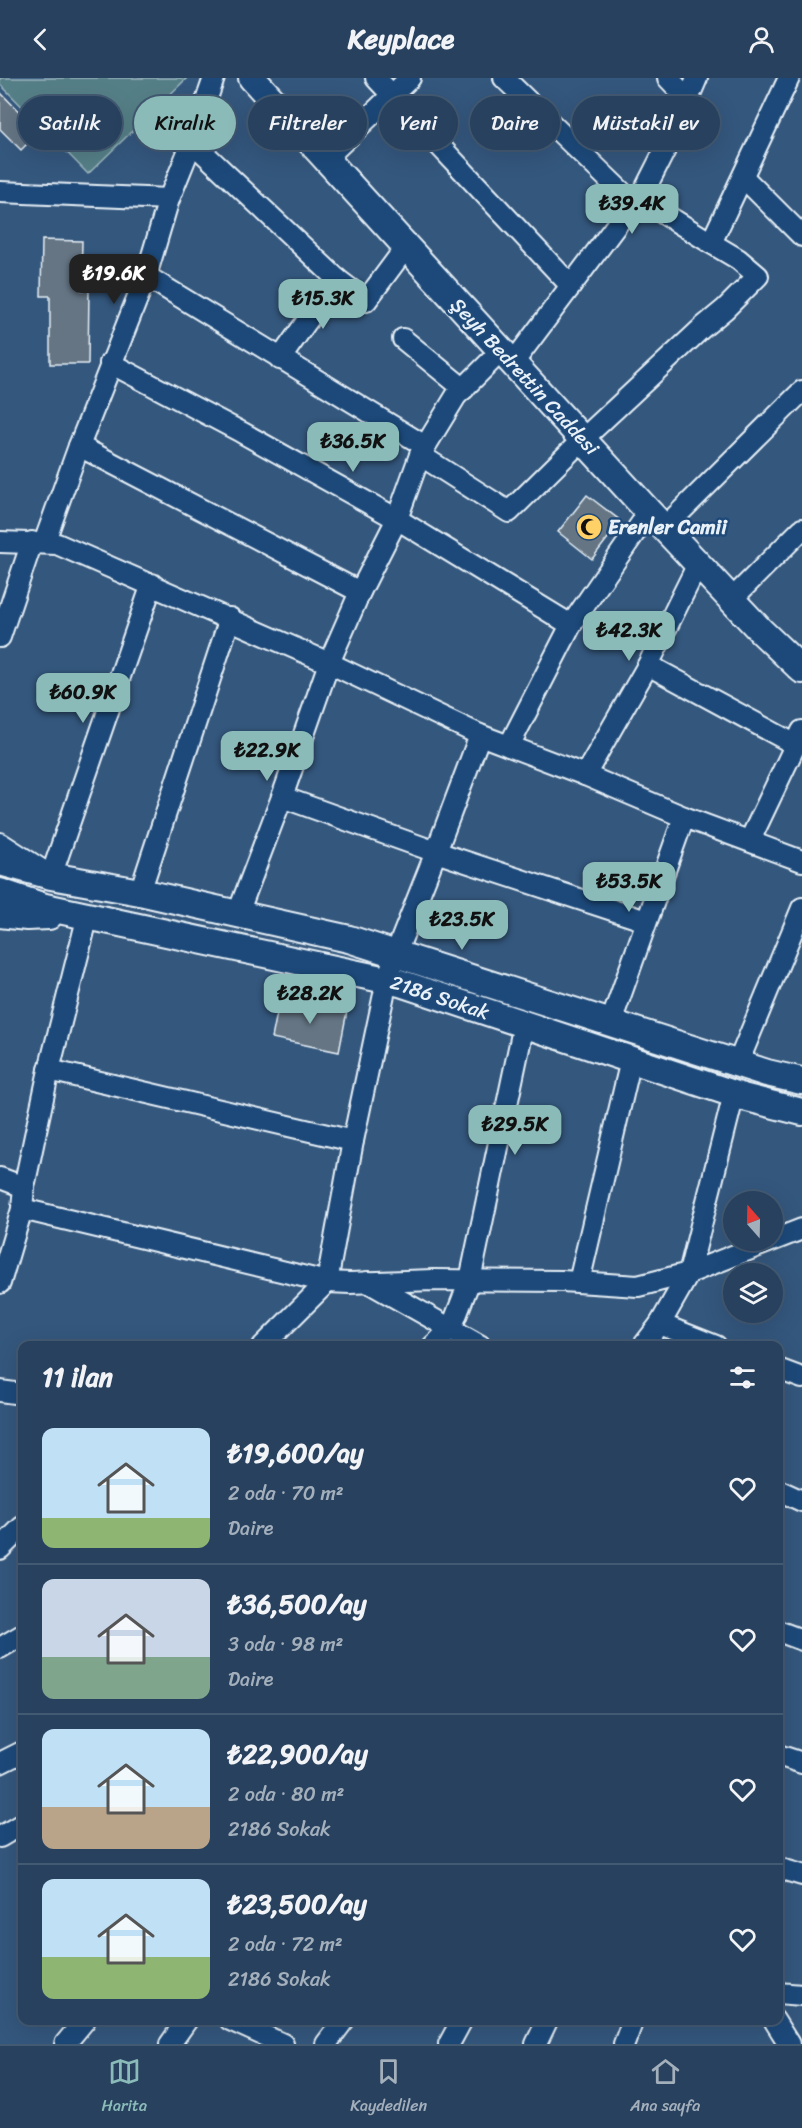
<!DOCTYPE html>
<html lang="tr">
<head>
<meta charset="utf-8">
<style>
	body { margin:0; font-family:Sriracha,sans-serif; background:#334c67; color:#f1f3f6; height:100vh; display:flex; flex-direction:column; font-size:22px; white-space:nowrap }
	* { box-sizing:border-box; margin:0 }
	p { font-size:20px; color:#a4afbc }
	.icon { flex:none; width:33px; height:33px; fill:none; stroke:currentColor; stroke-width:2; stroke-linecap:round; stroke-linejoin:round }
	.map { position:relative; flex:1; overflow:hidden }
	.side { position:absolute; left:18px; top:1263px; width:765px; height:684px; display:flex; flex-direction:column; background:#27415e; border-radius:12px; box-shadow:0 6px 24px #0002,0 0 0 2px #435a73 }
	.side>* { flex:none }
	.hud { position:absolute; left:18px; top:18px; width:766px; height:54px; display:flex; gap:12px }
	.needle { width:39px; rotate:340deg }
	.tools { position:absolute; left:723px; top:1113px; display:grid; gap:12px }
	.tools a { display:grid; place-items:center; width:60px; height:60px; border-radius:50%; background:#27415e; box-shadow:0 6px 24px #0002,0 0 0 2px #435a73; font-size:30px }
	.price { position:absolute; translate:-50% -51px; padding:0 14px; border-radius:12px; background:#8bbbb9; color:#111; font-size:20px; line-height:39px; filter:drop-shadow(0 2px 3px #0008) }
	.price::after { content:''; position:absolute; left:50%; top:36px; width:18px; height:14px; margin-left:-9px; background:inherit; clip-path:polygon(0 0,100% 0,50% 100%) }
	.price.current { background:#222; color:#fff }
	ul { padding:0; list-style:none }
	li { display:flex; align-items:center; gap:18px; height:150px; padding:0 24px }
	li+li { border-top:2px solid #435a73 }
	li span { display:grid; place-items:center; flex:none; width:168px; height:120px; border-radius:12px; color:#555 }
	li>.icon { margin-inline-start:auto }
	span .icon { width:72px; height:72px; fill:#fffc; stroke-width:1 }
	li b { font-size:26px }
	h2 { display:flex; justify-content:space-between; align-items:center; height:72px; padding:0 24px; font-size:26px }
	.tag { padding:0 21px; border-radius:27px; background:#27415e; box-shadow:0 6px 24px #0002,0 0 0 2px #435a73; font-size:21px; line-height:54px }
	.tag.current { background:#8bbbb9; color:#111 }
	header { display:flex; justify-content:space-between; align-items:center; height:78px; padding:0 24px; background:#27415e; font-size:27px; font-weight:700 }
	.dock { display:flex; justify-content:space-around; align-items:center; height:84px; border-top:2px solid #435a73; background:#27415e; font-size:16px; color:#a4afbc }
	.dock a { display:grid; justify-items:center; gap:3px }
	.dock .current { color:#8bbbb9 }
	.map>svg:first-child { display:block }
</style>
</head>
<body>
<header><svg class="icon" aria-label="back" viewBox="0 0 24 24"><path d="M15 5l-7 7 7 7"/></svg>Keyplace<svg class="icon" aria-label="person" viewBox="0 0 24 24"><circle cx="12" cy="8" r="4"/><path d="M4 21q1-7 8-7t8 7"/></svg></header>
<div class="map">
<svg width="802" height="1966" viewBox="0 0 802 1966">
	<rect width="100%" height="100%" fill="#34577d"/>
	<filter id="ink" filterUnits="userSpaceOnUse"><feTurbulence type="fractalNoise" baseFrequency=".0167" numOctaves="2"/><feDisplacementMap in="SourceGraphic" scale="12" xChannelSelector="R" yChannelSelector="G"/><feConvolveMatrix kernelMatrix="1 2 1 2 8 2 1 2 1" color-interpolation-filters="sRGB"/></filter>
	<g filter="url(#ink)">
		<!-- green -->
		<polygon fill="#557f87" stroke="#9eb8c0" stroke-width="1.5" points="0,0 187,0 88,96 0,6"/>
		<!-- building -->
		<g fill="#657584" stroke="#e8f1f8" stroke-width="1.5">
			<polygon points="0,14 39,54 21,72 0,51"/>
			<polygon points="42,162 82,163 81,212 89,212 88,286 50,286 50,218 41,218"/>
			<polygon points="587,417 621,443 592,481 558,454"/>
			<polygon points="280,920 347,933 339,974 272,960"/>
		</g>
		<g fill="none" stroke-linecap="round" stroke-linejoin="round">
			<defs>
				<g id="minor">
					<polyline points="376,0 571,208"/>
					<polyline points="504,0 633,125"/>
					<polyline points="668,0 688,21"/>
					<polyline points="192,64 337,201 366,223 406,169"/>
					<polyline points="325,81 410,0"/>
					<polyline points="743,99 802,158"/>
					<polyline points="0,114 169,121"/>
					<polyline points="640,121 711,165"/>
					<polyline points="146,198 425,368"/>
					<polyline points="403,261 464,311"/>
					<polyline points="280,281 337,201"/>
					<polyline points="110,285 241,354 397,441 571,547"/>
					<polyline points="513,285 633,125 640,121 673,56 697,0"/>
					<polyline points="79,368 360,514"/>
					<polyline points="420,377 509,434 583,361 702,250 725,231 758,198 738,181 711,165 789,0"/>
					<polyline points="665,449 802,313"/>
					<polyline points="0,464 57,466 329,585 480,657 585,697 684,739 802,783"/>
					<polyline points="44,465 79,368 146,198 169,121 192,64 214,0"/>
					<polyline points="732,521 802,451"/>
					<polyline points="0,559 32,464"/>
					<polyline points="648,587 796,667"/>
					<polyline points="509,668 571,547 649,434"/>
					<polyline points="585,697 648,587 698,486"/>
					<polyline points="282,719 436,774 646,843"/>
					<polyline points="750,762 802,653"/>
					<polyline points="0,765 51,798 152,506"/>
					<polyline points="140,814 230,540"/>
					<polyline points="238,835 282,719 329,585 360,514 397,441 420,377 456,318 502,272"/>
					<polyline points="611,944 684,739"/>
					<polyline points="738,985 802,830"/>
					<polyline points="49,992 353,1063"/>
					<polyline points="0,1100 24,1109"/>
					<polyline points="22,1131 327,1204 350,1205 433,1202 562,1203 638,1208 689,1195 734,1016"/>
					<polyline points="368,1204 481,1268"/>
					<polyline points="579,1204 631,982"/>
					<polyline points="0,1205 22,1131 24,1109 49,992 88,837"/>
					<polyline points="660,1246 716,1268"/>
					<polyline points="263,1268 327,1204 353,1063 387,902 396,875 436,774 480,657"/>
					<polyline points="433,1268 451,1251 470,1202 524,946"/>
					<polyline points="643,1268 660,1246 689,1195 802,1151"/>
					<polyline points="778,1291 802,1300"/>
					<polyline points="0,1313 22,1316"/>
					<polyline points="778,1412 802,1423"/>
					<polyline points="0,1471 22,1449"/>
					<polyline points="778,1553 802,1562"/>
					<polyline points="0,1570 22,1557"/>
					<polyline points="778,1677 802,1685"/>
					<polyline points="0,1685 22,1674"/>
					<polyline points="0,1759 22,1746"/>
					<polyline points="778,1790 802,1797"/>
					<polyline points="778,1915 802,1917"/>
					<polyline points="230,1942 283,1966"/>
					<polyline points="774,1942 789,1966"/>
					<polyline points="65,1966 85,1942"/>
					<polyline points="170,1966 187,1942"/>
					<polyline points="326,1966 344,1942"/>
					<polyline points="449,1966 462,1942"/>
					<polyline points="536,1966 547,1943 546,1942"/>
					<polyline points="624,1966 633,1942"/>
				</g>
				<g id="major">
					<polyline points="252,0 649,434 761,553 802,592"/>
					<polyline points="0,784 51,798 140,814 349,861 767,995 802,1003"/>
					<polyline points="0,814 45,829 400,905 743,1019 802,1034"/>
					<polyline points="0,836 27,839 49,838"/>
				</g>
			</defs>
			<!-- minor casing -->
			<use href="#minor" stroke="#e8f1f8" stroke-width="24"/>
			<!-- major casing -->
			<use href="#major" stroke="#e8f1f8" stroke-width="30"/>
			<!-- minor -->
			<use href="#minor" stroke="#1f4a7a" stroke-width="20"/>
			<!-- major -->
			<use href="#major" stroke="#1f4a7a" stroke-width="26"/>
		</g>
	</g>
	<!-- icons -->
	<defs>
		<symbol id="mosque-disc" viewBox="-11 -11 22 22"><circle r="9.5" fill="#ffd166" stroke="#1f4a7a"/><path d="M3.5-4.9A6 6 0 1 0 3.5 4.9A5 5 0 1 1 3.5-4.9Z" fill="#111"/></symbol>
	</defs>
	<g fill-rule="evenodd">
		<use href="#mosque-disc" x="574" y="434" width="30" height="30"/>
	</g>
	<g text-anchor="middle" stroke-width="5" stroke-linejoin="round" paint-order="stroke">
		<!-- street labels -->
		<g font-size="20" fill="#e8f1f8" stroke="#1f4a7a">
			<text transform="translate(525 298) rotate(47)" y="7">Şeyh Bedrettin Caddesi</text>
			<text transform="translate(440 919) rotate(18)" y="7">2186 Sokak</text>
		</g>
		<!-- poi labels -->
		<g font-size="20" font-weight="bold" fill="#e8f1f8" stroke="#1f4a7a" text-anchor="start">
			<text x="608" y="456">Erenler Camii</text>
		</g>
	</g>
</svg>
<div class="tools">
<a><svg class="needle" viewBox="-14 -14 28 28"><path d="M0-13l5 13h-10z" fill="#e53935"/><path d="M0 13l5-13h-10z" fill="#a4afbc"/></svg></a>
<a><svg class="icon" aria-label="layers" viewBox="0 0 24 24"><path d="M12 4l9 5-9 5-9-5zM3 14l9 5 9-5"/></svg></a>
</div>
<b class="price" style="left:632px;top:157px">₺39.4K</b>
<b class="price current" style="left:114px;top:227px">₺19.6K</b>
<b class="price" style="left:323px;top:252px">₺15.3K</b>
<b class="price" style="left:353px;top:395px">₺36.5K</b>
<b class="price" style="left:629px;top:584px">₺42.3K</b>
<b class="price" style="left:83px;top:646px">₺60.9K</b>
<b class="price" style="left:267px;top:704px">₺22.9K</b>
<b class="price" style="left:629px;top:835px">₺53.5K</b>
<b class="price" style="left:462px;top:873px">₺23.5K</b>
<b class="price" style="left:310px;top:947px">₺28.2K</b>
<b class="price" style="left:515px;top:1078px">₺29.5K</b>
<div class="hud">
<a class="tag">Satılık</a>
<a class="tag current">Kiralık</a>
<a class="tag">Filtreler</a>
<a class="tag">Yeni</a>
<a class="tag">Daire</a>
<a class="tag">Müstakil ev</a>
</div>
<section class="side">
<h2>11 ilan<svg class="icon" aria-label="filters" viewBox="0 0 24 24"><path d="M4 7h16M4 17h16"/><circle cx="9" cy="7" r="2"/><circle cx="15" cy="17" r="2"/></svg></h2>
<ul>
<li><span style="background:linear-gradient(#bfe0f5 75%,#8fb573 0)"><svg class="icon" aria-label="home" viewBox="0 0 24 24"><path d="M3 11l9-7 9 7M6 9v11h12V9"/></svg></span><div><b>₺19,600/ay</b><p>2 oda · 70 m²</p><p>Daire</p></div><svg class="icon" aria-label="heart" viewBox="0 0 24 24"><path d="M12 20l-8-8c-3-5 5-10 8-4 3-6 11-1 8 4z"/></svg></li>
<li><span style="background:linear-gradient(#c9d6e8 65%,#7fa58c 0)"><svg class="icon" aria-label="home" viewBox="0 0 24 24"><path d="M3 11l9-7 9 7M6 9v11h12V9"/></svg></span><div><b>₺36,500/ay</b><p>3 oda · 98 m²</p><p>Daire</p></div><svg class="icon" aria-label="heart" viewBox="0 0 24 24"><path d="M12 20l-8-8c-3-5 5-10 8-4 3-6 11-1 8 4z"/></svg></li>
<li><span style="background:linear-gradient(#bfe0f5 65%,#b9a48a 0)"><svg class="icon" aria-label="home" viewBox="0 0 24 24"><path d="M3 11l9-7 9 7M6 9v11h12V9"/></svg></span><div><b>₺22,900/ay</b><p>2 oda · 80 m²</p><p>2186 Sokak</p></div><svg class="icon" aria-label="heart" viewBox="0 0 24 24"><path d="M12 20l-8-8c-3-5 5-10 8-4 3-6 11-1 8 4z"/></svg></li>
<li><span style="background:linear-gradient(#bfe0f5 65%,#8fb573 0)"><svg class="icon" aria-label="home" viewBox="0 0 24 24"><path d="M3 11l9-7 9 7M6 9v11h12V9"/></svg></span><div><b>₺23,500/ay</b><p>2 oda · 72 m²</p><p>2186 Sokak</p></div><svg class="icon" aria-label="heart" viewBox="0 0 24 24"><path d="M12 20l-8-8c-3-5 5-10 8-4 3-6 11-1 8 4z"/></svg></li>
</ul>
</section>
</div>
<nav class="dock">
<a class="current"><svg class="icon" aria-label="map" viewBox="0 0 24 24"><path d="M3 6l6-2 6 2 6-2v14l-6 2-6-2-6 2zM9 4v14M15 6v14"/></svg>Harita</a>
<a><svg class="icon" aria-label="saved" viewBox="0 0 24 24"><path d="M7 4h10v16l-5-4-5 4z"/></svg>Kaydedilen</a>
<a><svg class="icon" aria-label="home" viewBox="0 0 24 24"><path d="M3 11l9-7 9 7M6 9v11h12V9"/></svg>Ana sayfa</a>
</nav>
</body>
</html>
